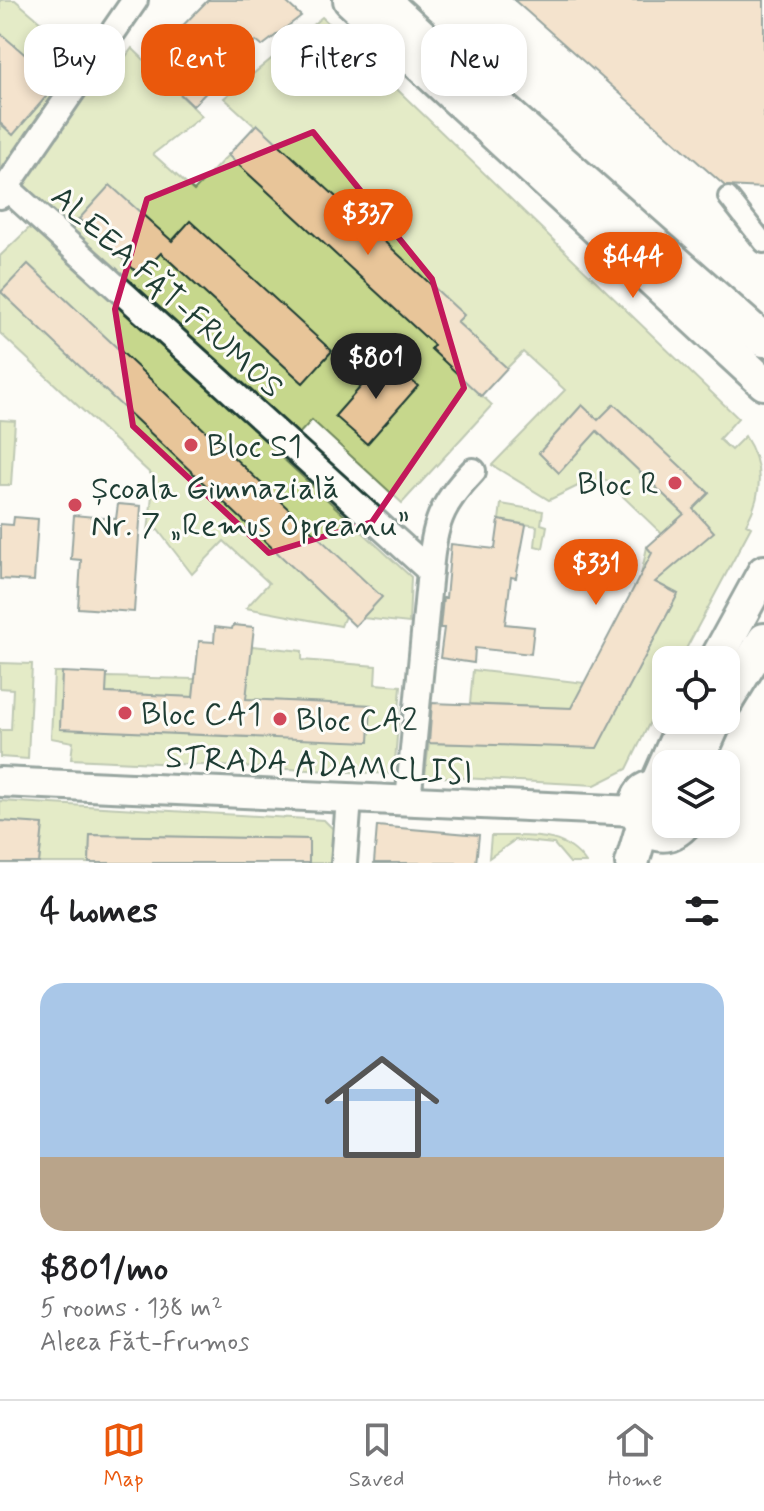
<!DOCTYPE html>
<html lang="en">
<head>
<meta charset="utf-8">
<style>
	body { margin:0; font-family:Mynerve,sans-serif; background:#f2f2f2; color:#202124; height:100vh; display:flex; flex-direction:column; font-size:30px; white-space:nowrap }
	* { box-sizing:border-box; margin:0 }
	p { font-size:26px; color:#757577 }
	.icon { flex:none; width:44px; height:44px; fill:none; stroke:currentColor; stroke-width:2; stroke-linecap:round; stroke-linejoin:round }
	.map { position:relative; height:863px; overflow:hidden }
	.drawer { display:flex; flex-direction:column; background:#fff; flex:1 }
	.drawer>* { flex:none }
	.hud { position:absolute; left:24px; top:24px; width:716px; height:72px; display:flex; gap:16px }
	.fabs { position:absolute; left:652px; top:646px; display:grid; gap:16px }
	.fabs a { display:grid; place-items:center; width:88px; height:88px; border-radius:16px; background:#fff; box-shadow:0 4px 12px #0003; font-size:40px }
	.price { position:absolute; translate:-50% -68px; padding:0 18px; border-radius:28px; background:#ea580c; color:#fff; font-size:26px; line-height:52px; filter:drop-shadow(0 2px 4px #0008) }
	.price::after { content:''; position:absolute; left:50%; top:48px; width:24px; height:18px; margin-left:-12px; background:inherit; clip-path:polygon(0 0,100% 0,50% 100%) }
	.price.selected { background:#222; color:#fff }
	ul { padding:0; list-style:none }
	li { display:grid; align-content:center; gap:16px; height:424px; padding:0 40px }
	li span { display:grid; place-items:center; height:248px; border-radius:24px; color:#555 }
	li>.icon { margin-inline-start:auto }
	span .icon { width:144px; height:144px; fill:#fffc; stroke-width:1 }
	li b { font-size:34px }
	h2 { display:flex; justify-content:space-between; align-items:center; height:96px; padding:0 40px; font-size:34px }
	.chip { padding:0 28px; border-radius:24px; background:#fff; box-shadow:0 4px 12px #0003; font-size:28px; line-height:72px }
	.chip.selected { background:#ea580c; color:#fff }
	.tab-bar { display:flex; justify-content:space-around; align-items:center; height:112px; border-top:2px solid #e0e0e0; background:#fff; font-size:22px; color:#757577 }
	.tab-bar a { display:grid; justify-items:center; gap:4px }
	.tab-bar .selected { color:#ea580c }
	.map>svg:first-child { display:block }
</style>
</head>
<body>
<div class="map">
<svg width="764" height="863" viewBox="0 0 764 863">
	<rect width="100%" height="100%" fill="#fdfcf7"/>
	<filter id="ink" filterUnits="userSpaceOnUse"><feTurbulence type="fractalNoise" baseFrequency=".0125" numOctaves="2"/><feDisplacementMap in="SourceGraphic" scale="16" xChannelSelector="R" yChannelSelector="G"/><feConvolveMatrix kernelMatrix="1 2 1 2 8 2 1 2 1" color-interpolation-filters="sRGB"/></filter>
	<g filter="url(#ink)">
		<!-- green -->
		<g fill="#c6d78c" stroke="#728a60" stroke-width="2" fill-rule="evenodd">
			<path d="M0,0H15L109,80L132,48L202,116L153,154L194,191L228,155L434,345L431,349L492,405L402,503L312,420L279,455L411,577L409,623L362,618L381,597L28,264L1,292L345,616L341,626L246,608L269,583L224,541L192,574L158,530L148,532L154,477L0,333V256L45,213L0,171V123L13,134L0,33ZM79,219L172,241L302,382L161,253L140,275Z"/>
			<path d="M322,17L738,418L719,439L731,450L745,436C764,465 763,494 746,524L751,527L680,660H666V689L627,769L595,785L425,776L429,743L597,747L678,594L641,575L647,547L668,571L713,532L693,509L709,493L614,405L598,420L581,406L539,453L559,472L597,431L684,514L662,534L606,480L595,490L584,483L549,500L492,465L565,390L523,352L507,368L457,322L463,316L224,98Z"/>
			<polygon points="0,420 15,421 11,485 0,485"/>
			<polygon points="501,504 543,511 541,524 547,526 543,548 535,546 537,526 499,520"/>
			<polygon points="252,646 302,651 302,660 376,666 375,684 401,686 394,774 71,759 73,742 51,738 54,672 62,672 60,728 371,705 106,693 106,677 196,679"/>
			<polygon points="0,663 32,664 28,759 0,757 0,730 11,730 13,689 0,688"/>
			<polygon points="473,670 585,683 571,708 470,704"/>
			<polygon points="0,801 324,820 333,829 331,863 309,863 309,839 90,835 89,863 39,863 43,825 0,821"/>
			<path d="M491,836C527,837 564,830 586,863H570L554,844L515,840L489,858Z"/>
		</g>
		<!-- building -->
		<g fill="#e8c599" stroke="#1f3d34" stroke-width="2">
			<polygon points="208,0 284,0 301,16 262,46 256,41 193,106 147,62"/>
			<polygon points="514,0 764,0 764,188 725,186"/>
			<polygon points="0,33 58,83 13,135 0,123"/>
			<polygon points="257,124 464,315 457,322 507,368 481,396 431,349 434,345 228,155"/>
			<polygon points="110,185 172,241 190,221 332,351 303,383 161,253 140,275 79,219"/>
			<polygon points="28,264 382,597 355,626 1,292"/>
			<polygon points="386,358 418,386 367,444 335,416"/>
			<polygon points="614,404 709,493 693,509 714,532 655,582 678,594 597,748 429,743 432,703 571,708 652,553 647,547 684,514 597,431 559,473 539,453 582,405 598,420"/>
			<polygon points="118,504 141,506 134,612 78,608 81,560 71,559 74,515 116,519"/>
			<polygon points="14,517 38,519 34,581 0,579 0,524 13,525"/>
			<polygon points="499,520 526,525 516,578 511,577 505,624 534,627 531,654 475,648 474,663 440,658 444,628 440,628 443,598 446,598 451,544 495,549"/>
			<polygon points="233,625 254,627 246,699 371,705 369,742 60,729 62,672 107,674 106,693 193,697 199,641 214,642 215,627 232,629"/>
			<polygon points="0,821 43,824 39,863 0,863"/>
			<polygon points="377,826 479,835 476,863 374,863"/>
			<polygon points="90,835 309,839 309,863 89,863"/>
		</g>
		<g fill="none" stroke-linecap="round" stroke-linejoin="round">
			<defs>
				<polyline id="pedestrian" points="728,197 764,243"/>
				<g id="minor">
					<polyline points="7,188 430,571 408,802"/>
					<polyline points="0,196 135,0"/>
					<path d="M430,571C434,525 440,505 473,471"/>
					<polyline points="344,863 349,799"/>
				</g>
				<polyline id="tertiary" points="0,782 635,811"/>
				<g id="secondary">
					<polyline points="350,0 764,383"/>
					<polyline points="383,0 431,44"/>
					<polyline points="471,81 764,340"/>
					<polyline points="716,660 764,572"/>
					<polyline points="726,702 764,640"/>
					<polyline points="696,764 716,720"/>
					<polyline points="656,786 685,720"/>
					<path d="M666,786C608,782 647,863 684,824"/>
					<polyline points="632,863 642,829"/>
				</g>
			</defs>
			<!-- pedestrian casing -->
			<use href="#pedestrian" stroke="#1f3d34" stroke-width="24"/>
			<!-- minor casing -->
			<use href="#minor" stroke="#1f3d34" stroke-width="30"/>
			<!-- tertiary casing -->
			<use href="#tertiary" stroke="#1f3d34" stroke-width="34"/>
			<!-- secondary casing -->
			<use href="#secondary" stroke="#1f3d34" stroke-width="38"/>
			<!-- pedestrian -->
			<use href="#pedestrian" stroke="#fdfcf7" stroke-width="18"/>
			<!-- minor -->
			<use href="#minor" stroke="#fdfcf7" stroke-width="24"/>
			<!-- tertiary -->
			<use href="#tertiary" stroke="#fdfcf7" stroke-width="28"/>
			<!-- secondary -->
			<use href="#secondary" stroke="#fdfcf7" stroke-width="32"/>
		</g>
	</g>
	<!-- marked area -->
	<path d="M0 0H764V863H0ZM313,132L432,279L464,388L372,522L269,553L133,426L115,309L147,199Z" fill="#fdfcf7" fill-opacity=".55" fill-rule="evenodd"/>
	<path fill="none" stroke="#c2185b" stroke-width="6" stroke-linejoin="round" d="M313,132L432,279L464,388L372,522L269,553L133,426L115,309L147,199Z"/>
	<!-- markers -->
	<g fill="#d1495b" stroke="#fdfcf7" stroke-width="3">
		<circle cx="191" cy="445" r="8"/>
		<circle cx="675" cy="483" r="8"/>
		<circle cx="75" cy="505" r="8"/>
		<circle cx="125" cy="713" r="8"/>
		<circle cx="280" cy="719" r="8"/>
	</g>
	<g text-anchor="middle" stroke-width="6" stroke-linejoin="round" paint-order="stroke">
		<!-- street labels -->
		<g font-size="32" fill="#1f3d34" stroke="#fdfcf7">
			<text transform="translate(168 291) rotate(42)" y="11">ALEEA FĂT-FRUMOS</text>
			<text transform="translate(319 764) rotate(3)" y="11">STRADA ADAMCLISI</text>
		</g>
		<!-- poi labels -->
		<g font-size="32" fill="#1f3d34" stroke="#fdfcf7" text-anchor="start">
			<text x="207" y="456">Bloc S1</text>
			<text x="659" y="494" text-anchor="end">Bloc R</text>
			<text x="91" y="498">Școala Gimnazială<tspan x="91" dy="37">Nr. 7 „Remus Opreanu”</tspan></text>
			<text x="141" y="724">Bloc CA1</text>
			<text x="296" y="730">Bloc CA2</text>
		</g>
	</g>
</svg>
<div class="fabs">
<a><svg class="icon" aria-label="locate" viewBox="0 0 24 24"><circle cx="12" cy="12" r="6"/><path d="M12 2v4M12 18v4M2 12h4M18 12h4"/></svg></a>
<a><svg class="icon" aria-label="layers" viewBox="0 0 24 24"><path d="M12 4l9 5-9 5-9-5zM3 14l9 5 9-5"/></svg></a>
</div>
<b class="price" style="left:368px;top:257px">$337</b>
<b class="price" style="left:633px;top:300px">$444</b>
<b class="price selected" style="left:376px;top:401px">$801</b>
<b class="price" style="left:596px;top:607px">$331</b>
<div class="hud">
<a class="chip">Buy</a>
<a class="chip selected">Rent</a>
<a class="chip">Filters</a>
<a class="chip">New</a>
</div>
</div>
<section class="drawer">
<h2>4 homes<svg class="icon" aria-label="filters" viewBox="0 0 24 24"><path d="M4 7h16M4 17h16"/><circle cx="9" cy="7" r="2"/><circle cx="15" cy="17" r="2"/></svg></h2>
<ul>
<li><span style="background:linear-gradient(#a9c7e8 70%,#b9a48a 0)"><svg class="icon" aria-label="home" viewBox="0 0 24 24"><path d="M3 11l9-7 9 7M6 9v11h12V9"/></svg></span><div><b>$801/mo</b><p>5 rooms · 138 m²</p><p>Aleea Făt-Frumos</p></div></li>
</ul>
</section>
<nav class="tab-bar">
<a class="selected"><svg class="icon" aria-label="map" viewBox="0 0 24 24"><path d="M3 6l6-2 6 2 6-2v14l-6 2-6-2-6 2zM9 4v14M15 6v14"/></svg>Map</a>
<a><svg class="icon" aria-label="saved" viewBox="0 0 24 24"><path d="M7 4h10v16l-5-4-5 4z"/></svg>Saved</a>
<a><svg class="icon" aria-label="home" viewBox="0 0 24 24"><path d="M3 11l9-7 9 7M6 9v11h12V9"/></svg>Home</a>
</nav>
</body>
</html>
